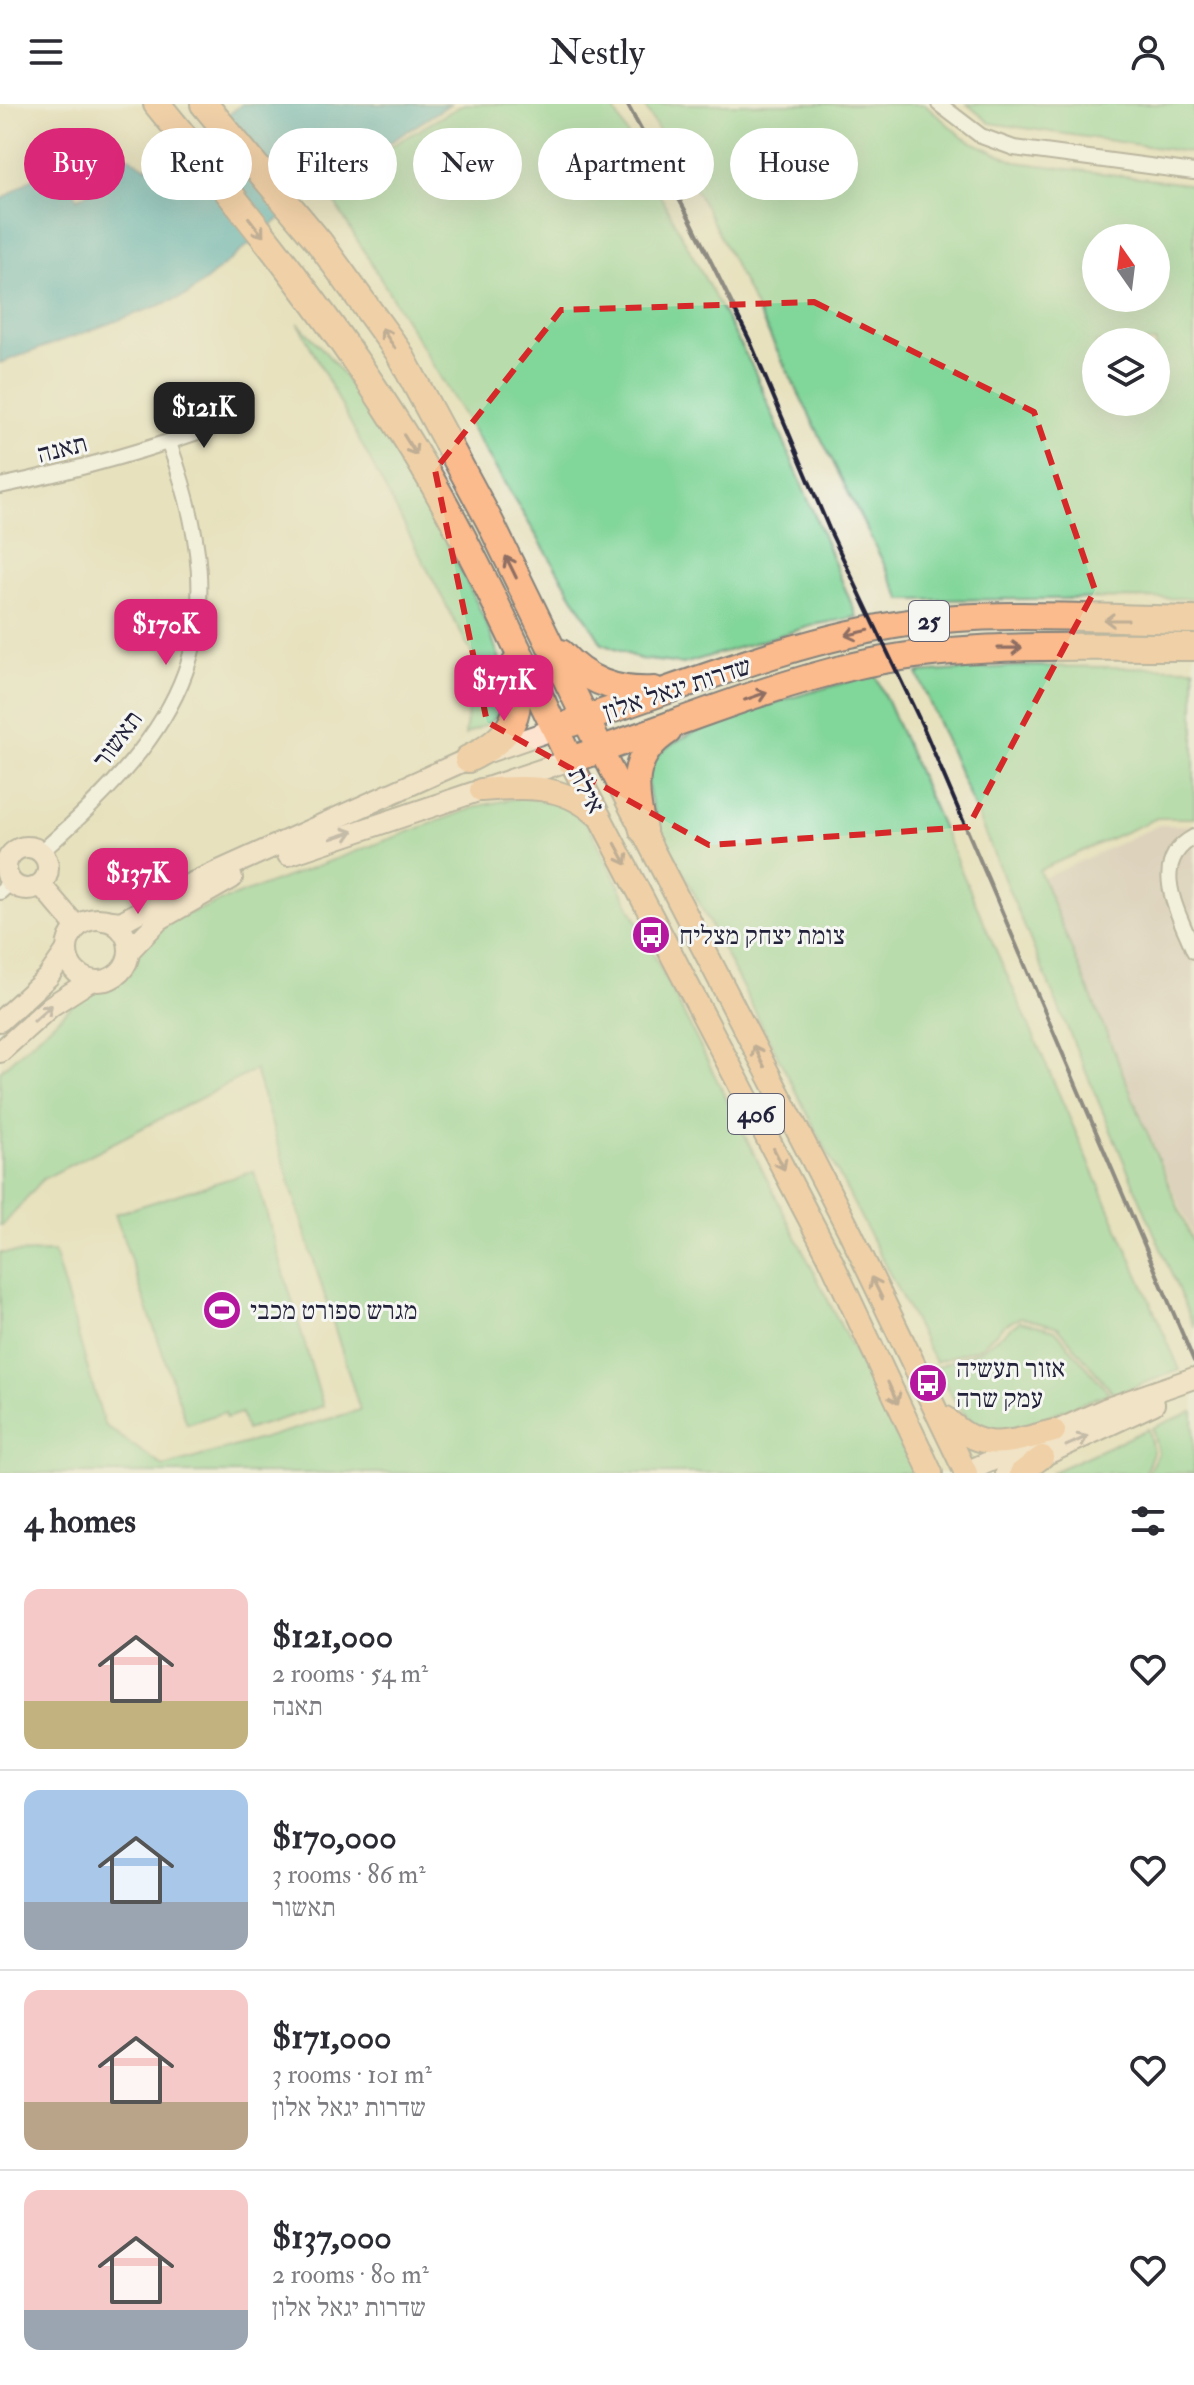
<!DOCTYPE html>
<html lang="en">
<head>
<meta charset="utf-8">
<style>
	body { margin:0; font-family:"IM FELL Double Pica","Frank Ruhl Libre",serif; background:#f7f7f7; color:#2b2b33; height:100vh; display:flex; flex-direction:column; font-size:30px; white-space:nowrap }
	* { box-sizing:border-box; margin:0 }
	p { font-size:26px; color:#7c7c81 }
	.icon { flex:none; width:44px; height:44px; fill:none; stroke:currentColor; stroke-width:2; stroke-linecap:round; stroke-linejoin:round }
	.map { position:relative; height:1369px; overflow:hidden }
	.sheet { display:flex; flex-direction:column; background:#fff; flex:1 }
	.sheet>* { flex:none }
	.hud { position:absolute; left:24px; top:24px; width:1146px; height:72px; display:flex; gap:16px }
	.needle { width:52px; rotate:346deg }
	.buttons { position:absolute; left:1082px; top:120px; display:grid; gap:16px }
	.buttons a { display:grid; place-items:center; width:88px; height:88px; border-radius:50%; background:#fff; box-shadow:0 8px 32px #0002; font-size:40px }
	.price { position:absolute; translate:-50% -68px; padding:0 18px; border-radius:16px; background:#db2777; color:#fff; font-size:26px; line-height:52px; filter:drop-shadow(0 2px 4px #0008) }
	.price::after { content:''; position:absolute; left:50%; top:48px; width:24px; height:18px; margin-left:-12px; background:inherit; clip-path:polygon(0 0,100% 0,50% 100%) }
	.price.selected { background:#222; color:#fff }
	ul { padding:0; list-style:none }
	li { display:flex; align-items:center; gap:24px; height:200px; padding:0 24px }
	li+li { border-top:2px solid #e1e1e2 }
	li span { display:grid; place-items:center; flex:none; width:224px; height:160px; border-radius:16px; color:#555 }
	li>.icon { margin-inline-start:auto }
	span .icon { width:96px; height:96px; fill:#fffc; stroke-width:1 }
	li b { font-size:34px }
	h2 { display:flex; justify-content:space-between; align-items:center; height:96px; padding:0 24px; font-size:34px }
	.tag { padding:0 28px; border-radius:36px; background:#fff; box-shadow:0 8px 32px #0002; font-size:28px; line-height:72px }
	.tag.selected { background:#db2777; color:#fff }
	header { display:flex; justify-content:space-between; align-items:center; height:104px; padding:0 24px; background:#fff; font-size:36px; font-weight:600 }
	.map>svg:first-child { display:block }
</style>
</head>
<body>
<header><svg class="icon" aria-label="menu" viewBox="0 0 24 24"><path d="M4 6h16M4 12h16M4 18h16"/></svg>Nestly<svg class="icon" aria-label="person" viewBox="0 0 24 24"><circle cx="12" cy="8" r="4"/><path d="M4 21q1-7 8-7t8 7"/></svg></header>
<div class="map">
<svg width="1194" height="1369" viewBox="0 0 1194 1369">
	<rect width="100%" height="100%" fill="#f6f6f2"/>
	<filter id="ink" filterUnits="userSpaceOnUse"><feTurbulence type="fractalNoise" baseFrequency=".0125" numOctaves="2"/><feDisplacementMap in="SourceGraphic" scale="16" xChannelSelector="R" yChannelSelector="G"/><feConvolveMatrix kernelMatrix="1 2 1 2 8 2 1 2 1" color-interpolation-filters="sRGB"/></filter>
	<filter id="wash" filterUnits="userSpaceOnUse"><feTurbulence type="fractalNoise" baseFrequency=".006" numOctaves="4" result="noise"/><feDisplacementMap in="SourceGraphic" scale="32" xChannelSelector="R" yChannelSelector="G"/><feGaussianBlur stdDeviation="1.8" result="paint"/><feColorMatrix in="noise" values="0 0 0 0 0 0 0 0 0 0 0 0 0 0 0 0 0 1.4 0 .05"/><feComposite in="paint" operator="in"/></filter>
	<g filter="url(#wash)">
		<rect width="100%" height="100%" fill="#e7e1be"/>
		<!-- industrial -->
		<polygon fill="#d0c0bc" points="1159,721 1194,721 1194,1135 1041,775"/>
		<!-- green -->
		<g fill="#81d699" stroke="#527c6a" stroke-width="2" fill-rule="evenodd">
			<polygon points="464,0 611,0 754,266 857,513 818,520 683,560 640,555 602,540 324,81"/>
			<path d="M643,0H925L963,34L1016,58L1194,81V494L902,496L706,104ZM1096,134H1156V194H1096ZM1096,238H1156V298H1096Z"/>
			<polygon points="967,0 1194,0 1194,49 990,19"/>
			<path d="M298,219C309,231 320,242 331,255C368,300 528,555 504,603C497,618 478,624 465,631L474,554Z"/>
			<polygon points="1023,562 1194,564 1194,714 1157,714 1039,766 1194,1142 1194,1223 917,569"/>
			<path d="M875,570L1180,1266L1114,1290L1058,1223L1021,1213L1004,1221L981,1243L935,1258L659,721C652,701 641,677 654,656C675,621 831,583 875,570Z"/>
			<polygon points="522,693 561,700 589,722 915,1369 0,1369 0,1149 54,1148 104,1321 164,1363 360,1306 255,966 43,1075 3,1121 0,1121 0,967 83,892 125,872 137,849 165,818 479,702"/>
			<polygon points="254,1067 323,1302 246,1326 241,1309 226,1314 225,1308 187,1320 115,1110"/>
			<path d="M1020,1217L1055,1226L1109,1289L1006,1328C966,1330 953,1293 936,1263L981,1246Z"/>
			<polygon points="1193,1307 1194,1369 1148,1369 1158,1349 1152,1324"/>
			<polygon points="1148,1325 1153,1348 1145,1369 1050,1369"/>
		</g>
		<!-- water -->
		<path fill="#40abbf" stroke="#31667d" stroke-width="2" d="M242,0H450L312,88L188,191L0,259V97L46,65L69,75L77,95C101,83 112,72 123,49L145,63L167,61Z"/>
	</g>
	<g filter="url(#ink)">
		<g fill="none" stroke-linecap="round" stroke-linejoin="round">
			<defs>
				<g id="street">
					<polyline points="939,0 981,32 1014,44 1194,68"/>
					<path d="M0,382C77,366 151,346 225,318"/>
					<path d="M1194,733C1147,758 1179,810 1194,847"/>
					<path d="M40,749C185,622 239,531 169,339"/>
					<polyline points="0,788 11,778"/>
				</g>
				<g id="secondary">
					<circle cx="27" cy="764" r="21"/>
					<polyline points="288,751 570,656"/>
					<polyline points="40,780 77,823"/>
					<circle cx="98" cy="846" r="31"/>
					<polyline points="103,816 121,818 190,780 468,655 555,625"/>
					<polyline points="129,847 160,815 232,774"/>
					<polyline points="0,917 48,873 66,847"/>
					<polyline points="0,948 51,902 90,877"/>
					<polyline points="964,1369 1105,1305 1194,1274"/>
					<polyline points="1006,1369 1154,1300"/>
				</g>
				<g id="primary">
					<polyline points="601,646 850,1128 966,1369"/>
					<polyline points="570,656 829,1152 931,1369"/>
					<path d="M481,686C524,682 562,680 596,710"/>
					<path d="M946,1314C983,1351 1008,1338 1054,1327"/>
					<polyline points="1021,1369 1042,1353"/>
				</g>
				<g id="highway">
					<path d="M157,0C248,111 339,223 414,347C474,445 520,553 570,656C665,625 757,585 854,562C965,536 1081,544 1194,543"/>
					<polyline points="204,0 319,138 398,247 490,418 601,646"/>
					<path d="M561,549C586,577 616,588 654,586"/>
					<path d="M569,620C680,584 792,536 908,519C1001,506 1100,515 1194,516"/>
					<path d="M468,655C514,633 524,610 515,560"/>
					<path d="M643,726C633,687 629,652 668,627"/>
				</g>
			</defs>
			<!-- street casing -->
			<use href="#street" stroke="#84827c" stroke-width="18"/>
			<!-- secondary casing -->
			<use href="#secondary" stroke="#84827c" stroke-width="24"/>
			<!-- primary casing -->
			<use href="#primary" stroke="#84827c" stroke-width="26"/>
			<!-- highway casing -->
			<use href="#highway" stroke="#84827c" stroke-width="30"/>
			<!-- street -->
			<use href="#street" stroke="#fff" stroke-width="14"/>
			<!-- secondary -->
			<use href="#secondary" stroke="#fde4d1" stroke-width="20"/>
			<!-- primary -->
			<use href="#primary" stroke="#fbbb8c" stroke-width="22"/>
			<!-- highway -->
			<use href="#highway" stroke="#fbbb8c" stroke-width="26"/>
			<!-- rail -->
			<polyline stroke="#22223b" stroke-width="4" points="627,0 691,117 750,237 830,427 924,625 1194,1257"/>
		</g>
		<!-- one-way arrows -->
		<defs><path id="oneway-shaft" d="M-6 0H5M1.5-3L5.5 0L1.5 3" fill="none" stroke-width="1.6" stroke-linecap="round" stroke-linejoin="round" transform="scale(2)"/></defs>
		<g stroke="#8e6e64">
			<use href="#oneway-shaft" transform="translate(256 123) rotate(52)"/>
			<use href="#oneway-shaft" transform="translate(388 234) rotate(-124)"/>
			<use href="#oneway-shaft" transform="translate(410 341) rotate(58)"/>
			<use href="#oneway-shaft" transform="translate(511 463) rotate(-116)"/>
			<use href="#oneway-shaft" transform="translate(1116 516) rotate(-180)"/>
			<use href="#oneway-shaft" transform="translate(857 529) rotate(167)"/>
			<use href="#oneway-shaft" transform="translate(1010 544) rotate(-1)"/>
			<use href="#oneway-shaft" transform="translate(756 592) rotate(-19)"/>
			<use href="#oneway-shaft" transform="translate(621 750) rotate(62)"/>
			<use href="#oneway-shaft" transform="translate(759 952) rotate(-117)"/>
			<use href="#oneway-shaft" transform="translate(779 1055) rotate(63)"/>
			<use href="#oneway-shaft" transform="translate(877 1184) rotate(-116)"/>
			<use href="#oneway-shaft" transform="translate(893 1289) rotate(65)"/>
		</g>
		<g stroke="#9a8d8e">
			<use href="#oneway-shaft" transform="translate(342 731) rotate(-18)"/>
			<use href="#oneway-shaft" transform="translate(43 909) rotate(-42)"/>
			<use href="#oneway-shaft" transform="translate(1077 1337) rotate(-24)"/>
		</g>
	</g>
	<!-- marked area -->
	<path d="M0 0H1194V1369H0ZM814,198L1034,308L1095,486L968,723L709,741L487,618L435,366L561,206Z" fill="#e7e1be" fill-opacity=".55" fill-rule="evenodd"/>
	<path fill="none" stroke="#d62828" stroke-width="6" stroke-dasharray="16 10" stroke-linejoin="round" d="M814,198L1034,308L1095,486L968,723L709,741L487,618L435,366L561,206Z"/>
	<!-- icons -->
	<defs>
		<symbol id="bus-disc" viewBox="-11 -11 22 22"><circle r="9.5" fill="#b5179e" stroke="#f6f6f2"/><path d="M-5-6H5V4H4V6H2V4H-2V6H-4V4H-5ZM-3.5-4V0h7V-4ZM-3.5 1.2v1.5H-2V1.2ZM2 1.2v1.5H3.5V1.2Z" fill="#fff"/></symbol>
		<symbol id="stadium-disc" viewBox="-11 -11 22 22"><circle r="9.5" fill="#b5179e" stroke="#f6f6f2"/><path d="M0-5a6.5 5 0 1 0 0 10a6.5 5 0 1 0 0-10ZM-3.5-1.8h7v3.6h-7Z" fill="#fff"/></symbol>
	</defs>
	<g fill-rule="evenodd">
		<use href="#bus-disc" x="629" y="809" width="44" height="44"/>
		<use href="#stadium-disc" x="200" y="1184" width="44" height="44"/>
		<use href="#bus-disc" x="906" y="1257" width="44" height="44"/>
	</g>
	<g text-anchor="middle" stroke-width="6" stroke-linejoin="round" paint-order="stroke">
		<!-- shield labels -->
		<g fill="#f6f6f2" stroke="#626272" stroke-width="2">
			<rect x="909" y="497" width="40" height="40" rx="6"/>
			<rect x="728" y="990" width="56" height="40" rx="6"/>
		</g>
		<g font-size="24" font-weight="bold" fill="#22223b">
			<text x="929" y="525">25</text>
			<text x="756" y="1018">406</text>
		</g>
		<!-- street labels -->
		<g font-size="26" fill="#22223b" stroke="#f6f6f2">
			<text transform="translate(62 344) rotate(-14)" y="9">תאנה</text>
			<text transform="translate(677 584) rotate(-18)" y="9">שדרות יגאל אלון</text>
			<text transform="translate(117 635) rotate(-53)" y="9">תאשור</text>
			<text transform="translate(587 686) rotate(62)" y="9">אילת</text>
		</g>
		<!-- poi labels -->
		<g font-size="26" fill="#22223b" stroke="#f6f6f2" text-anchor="start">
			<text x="679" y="840">צומת יצחק מצליח</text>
			<text x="250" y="1215">מגרש ספורט מכבי</text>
			<text x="956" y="1273">אזור תעשיה<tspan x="956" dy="30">עמק שרה</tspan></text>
		</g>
	</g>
</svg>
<div class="buttons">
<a><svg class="needle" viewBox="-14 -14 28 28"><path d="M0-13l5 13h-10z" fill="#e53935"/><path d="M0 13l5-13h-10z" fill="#7c7c81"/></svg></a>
<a><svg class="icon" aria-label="layers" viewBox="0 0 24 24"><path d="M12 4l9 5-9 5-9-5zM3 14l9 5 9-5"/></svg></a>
</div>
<b class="price selected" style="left:204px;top:346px">$121K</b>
<b class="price" style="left:166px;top:563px">$170K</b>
<b class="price" style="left:504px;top:619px">$171K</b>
<b class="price" style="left:138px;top:812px">$137K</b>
<div class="hud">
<a class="tag selected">Buy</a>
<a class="tag">Rent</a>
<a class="tag">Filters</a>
<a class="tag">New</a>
<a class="tag">Apartment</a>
<a class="tag">House</a>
</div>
</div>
<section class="sheet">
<h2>4 homes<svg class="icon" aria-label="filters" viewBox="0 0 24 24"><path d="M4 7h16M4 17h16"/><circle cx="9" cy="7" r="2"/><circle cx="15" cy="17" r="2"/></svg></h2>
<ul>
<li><span style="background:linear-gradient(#f6c9c9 70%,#c2b280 0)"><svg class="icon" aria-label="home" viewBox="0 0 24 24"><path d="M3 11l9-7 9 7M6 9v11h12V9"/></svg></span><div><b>$121,000</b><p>2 rooms · 54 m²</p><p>תאנה</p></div><svg class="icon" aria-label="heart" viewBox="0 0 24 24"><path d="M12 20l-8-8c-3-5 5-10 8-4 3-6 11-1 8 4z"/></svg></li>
<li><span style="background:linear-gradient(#a9c7e8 70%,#9aa5b1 0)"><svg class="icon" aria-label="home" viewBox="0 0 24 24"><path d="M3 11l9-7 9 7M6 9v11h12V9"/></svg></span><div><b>$170,000</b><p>3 rooms · 86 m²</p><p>תאשור</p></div><svg class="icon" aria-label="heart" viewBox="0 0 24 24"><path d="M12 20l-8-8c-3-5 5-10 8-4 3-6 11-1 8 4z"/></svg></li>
<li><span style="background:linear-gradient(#f6c9c9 70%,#b9a48a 0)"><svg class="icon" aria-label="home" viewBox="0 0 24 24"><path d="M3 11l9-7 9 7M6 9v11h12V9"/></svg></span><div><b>$171,000</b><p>3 rooms · 101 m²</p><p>שדרות יגאל אלון</p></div><svg class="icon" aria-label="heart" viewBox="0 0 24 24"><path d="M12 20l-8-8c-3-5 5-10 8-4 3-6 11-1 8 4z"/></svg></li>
<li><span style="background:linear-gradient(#f6c9c9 75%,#9aa5b1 0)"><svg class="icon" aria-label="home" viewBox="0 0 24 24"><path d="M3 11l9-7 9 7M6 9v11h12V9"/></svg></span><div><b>$137,000</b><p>2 rooms · 80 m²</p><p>שדרות יגאל אלון</p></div><svg class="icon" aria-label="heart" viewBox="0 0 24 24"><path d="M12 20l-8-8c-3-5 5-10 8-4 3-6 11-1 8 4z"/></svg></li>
</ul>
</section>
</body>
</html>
